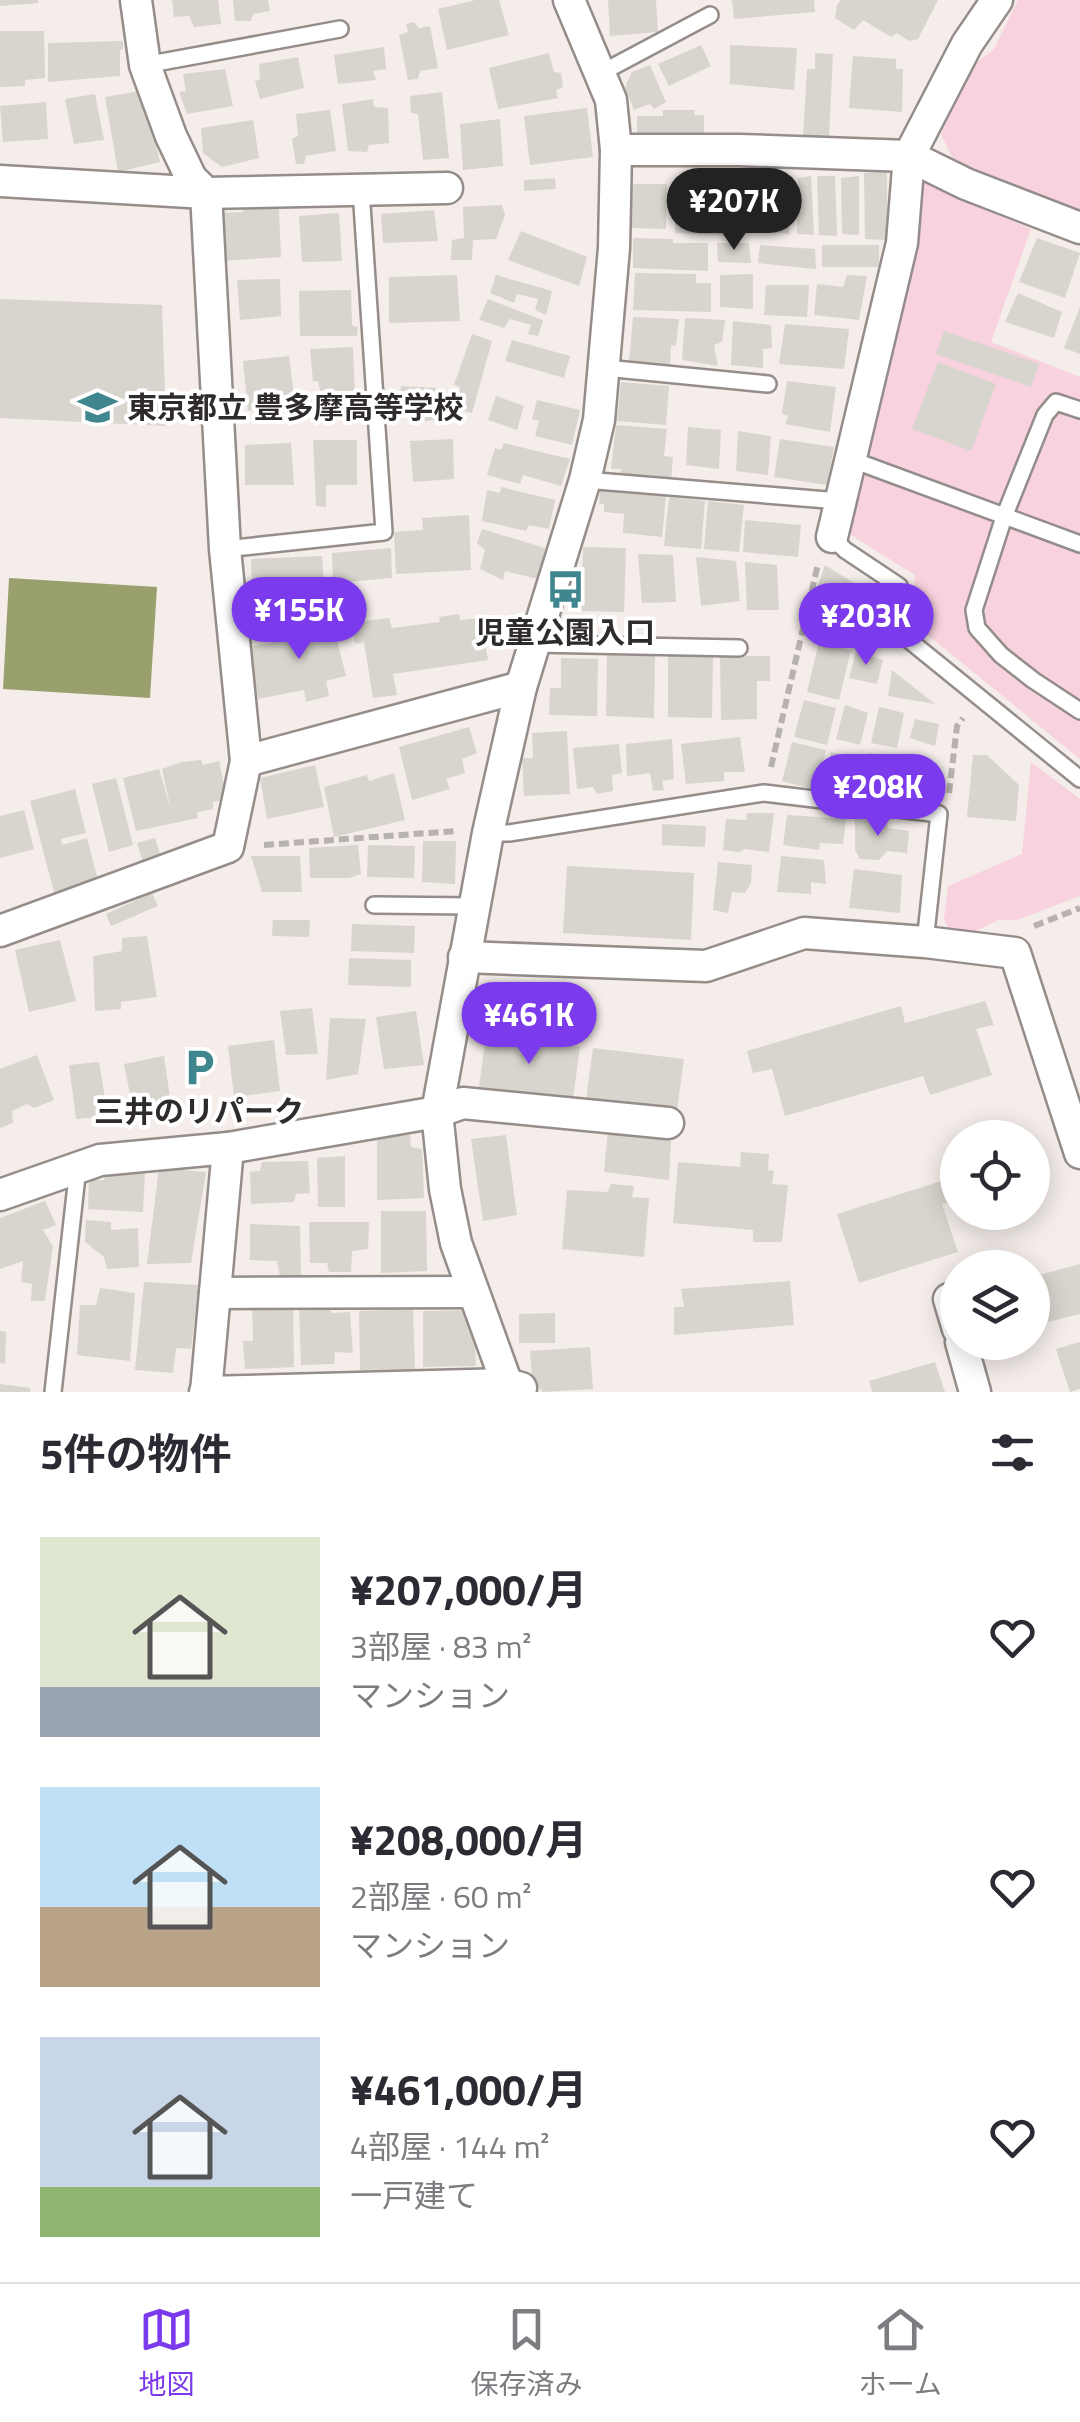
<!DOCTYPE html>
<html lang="ja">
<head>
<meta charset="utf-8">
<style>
	body { margin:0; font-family:"Titillium Web","Noto Sans JP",sans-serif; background:#f2f2f3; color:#2b2b33; height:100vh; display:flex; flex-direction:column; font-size:38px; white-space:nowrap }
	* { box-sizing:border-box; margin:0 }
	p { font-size:32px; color:#7c7c81 }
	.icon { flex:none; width:55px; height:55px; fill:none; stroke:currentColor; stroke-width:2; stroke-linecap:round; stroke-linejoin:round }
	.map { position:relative; height:1392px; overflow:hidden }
	.panel { display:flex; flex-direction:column; background:#fff; flex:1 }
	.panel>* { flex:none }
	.fabs { position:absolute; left:940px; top:1120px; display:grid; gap:20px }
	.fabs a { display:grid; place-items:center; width:110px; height:110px; border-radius:50%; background:#fff; box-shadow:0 5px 25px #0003; font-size:50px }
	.price { position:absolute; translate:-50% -85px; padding:0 22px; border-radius:35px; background:#7c3aed; color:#fff; font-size:32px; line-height:65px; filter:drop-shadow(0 2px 5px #0008) }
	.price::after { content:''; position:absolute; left:50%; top:60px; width:30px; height:22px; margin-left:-15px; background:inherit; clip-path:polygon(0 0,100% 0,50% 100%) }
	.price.current { background:#222; color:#fff }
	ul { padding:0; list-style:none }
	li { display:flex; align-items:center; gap:30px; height:250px; padding:0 40px }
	li span { display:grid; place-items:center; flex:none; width:280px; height:200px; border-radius:0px; color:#555 }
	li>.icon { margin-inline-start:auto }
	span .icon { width:120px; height:120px; fill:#fffc; stroke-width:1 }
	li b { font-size:42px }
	h2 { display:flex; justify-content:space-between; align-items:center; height:120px; padding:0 40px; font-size:42px }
	.menu { display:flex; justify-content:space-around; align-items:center; height:140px; border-top:2px solid #e1e1e2; background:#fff; font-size:28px; color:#7c7c81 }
	.menu a { display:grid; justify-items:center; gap:5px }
	.menu .current { color:#7c3aed }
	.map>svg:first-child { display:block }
</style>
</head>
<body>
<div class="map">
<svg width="1080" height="1392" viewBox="0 0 1080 1392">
	<rect width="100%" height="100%" fill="#f4ede9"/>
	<!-- green -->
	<g fill="#f8d2de">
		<polygon points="1018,0 1080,0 1080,217 958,170 941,134 970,68 994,49"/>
		<polygon points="919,180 1031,229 991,342 1080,377 1080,759 913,623 915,575 846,532 903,312"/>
		<polygon points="1031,762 1080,799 1080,896 1017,920 998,920 974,932 949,930 944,920 948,886 1022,854"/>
	</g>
	<!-- water -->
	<polygon fill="#99a06e" points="9,578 157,587 150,698 3,689"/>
	<!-- building -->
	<g fill="#d8d5ce">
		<polygon points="0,0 38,0 38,3 0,6"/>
		<polygon points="172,0 218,0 221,24 194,27 189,16 174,17"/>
		<polygon points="233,0 268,0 270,11 253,14 251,21 235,21"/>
		<polygon points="475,0 499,0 509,35 447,50 438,9"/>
		<polygon points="608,0 656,0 658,32 610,36"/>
		<polygon points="732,0 814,0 815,12 734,19"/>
		<polygon points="841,0 938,0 918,39 909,41 897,33 891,37 863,20 854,30 835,18 837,5"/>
		<polygon points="414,22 419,28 430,26 438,68 420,71 418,79 408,80 399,35 408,32 406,24"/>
		<polygon points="0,31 44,31 45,78 25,80 25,86 0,87"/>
		<polygon points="123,41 123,49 120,50 120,76 48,82 48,43"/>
		<polygon points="701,45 711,66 669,86 658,64"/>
		<polygon points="730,45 797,48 794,90 730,84"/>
		<polygon points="384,47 386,69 373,71 376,80 338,84 334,55"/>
		<polygon points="549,53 554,72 561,73 563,87 556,90 558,98 498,109 489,68"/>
		<polygon points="815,53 833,54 829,137 803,136 807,69 815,69"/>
		<polygon points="853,56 896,59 896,69 903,69 902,112 849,108"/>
		<polygon points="298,57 304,88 260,99 255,81 260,79 259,64"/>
		<polygon points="650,65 666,102 654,109 650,104 634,110 625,87 632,72"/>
		<polygon points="225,69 233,106 187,114 179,92 186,91 183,74"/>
		<polygon points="139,91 144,110 148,109 160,162 118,172 105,97"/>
		<polygon points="442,92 449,158 423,160 418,114 411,113 410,96"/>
		<polygon points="95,94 104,140 74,144 65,99"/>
		<polygon points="373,99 374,107 388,108 389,143 369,145 367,152 348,151 342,104"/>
		<polygon points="46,102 48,139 3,142 0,106"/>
		<polygon points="587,108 593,157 530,165 524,116"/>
		<polygon points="330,110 336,151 306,156 304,164 296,164 292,139 298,136 296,114"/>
		<polygon points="663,110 695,110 694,115 704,115 704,133 697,141 637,136 637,116 663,116"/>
		<polygon points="500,119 503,166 463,170 460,124"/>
		<polygon points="253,120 259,158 222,167 203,153 201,128"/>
		<polygon points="687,170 725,174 722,235 675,233 677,182 687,182"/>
		<polygon points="887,171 887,240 865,239 864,173"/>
		<polygon points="726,173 754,174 751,233 728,231"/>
		<polygon points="759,174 792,176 789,234 756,231"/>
		<polygon points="811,176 814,235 797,234 798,178"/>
		<polygon points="817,176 835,176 837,236 819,235"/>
		<polygon points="859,176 859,235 842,234 841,178"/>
		<polygon points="555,178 556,189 524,191 524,180"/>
		<polygon points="632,184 667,184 666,229 631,228"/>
		<polygon points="502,205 505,215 496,239 473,240 472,260 451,260 452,240 464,238 463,207"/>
		<polygon points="243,208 279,209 281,257 221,261 219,213 243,212"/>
		<polygon points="434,210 438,241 383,243 381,214"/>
		<polygon points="339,213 342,261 302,262 299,216"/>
		<polygon points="521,231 587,257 579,286 508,260"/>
		<polygon points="633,238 673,239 673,243 708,243 708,271 633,268"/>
		<polygon points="1037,238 1080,253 1065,298 1019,282"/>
		<polygon points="717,243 749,243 751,263 718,262"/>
		<polygon points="760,245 815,249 816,269 758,263"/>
		<rect x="822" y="245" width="57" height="22"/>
		<polygon points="635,273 696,274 696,283 711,283 711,312 633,310"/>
		<polygon points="753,274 753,309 720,307 720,275"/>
		<polygon points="457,275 460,321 389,323 389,277"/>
		<polygon points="496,275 552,291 546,315 535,310 538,299 517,294 514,303 490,293"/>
		<polygon points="847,275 867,276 859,320 814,315 817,284 843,287"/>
		<polygon points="280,279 281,316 240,320 237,280"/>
		<polygon points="766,285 809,285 807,317 764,315"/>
		<polygon points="351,290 352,325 358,327 357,336 300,336 299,291"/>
		<polygon points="1018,293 1062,312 1054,338 1005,322"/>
		<polygon points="0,299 162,305 166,426 0,418"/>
		<polygon points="488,299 543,320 538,336 528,334 531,325 510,319 504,328 479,320"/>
		<polygon points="1080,307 1080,354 1064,348"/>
		<polygon points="633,317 679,319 676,346 671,345 670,367 629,362"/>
		<polygon points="685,318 725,320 722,342 714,345 718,366 682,360"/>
		<polygon points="733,321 771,325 772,348 763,349 763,368 731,365"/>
		<polygon points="785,324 849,329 844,369 779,364"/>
		<polygon points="944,331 1039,364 1031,387 936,354"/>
		<polygon points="472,334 492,341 472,413 453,408 460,387 454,385"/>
		<polygon points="512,340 570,356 564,378 505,361"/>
		<polygon points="353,347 355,394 322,398 318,381 313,381 310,349"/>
		<polygon points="289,356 295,405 248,411 243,361"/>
		<polygon points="938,362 996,384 971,451 912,429"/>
		<polygon points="787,381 836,387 830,432 785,424 788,416 782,414"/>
		<polygon points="621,382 669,386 666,425 617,421"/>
		<polygon points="401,386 438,388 438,420 425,421 425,410 400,410"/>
		<polygon points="496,396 524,406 517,430 488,420"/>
		<polygon points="537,400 580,410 572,445 535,436 539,421 532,419"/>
		<polygon points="616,425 667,429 664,456 673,457 671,481 620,476 621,469 611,469"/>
		<polygon points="688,427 721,430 719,469 686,465"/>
		<polygon points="738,431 771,436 768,475 736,471"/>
		<polygon points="453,439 454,479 413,482 410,441"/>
		<polygon points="780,439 834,447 827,485 774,477"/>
		<polygon points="313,440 357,440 357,485 326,485 326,507 316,506"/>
		<polygon points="291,443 294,485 245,485 245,445"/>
		<polygon points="504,443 570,459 561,486 523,475 520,484 487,475 495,448 501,450"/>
		<polygon points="501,487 555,500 549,529 529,525 526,531 482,521 487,490 500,493"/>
		<polygon points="600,491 666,496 662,537 623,533 624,514 604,512 604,504 599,504"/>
		<polygon points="669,497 705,501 701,549 664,546"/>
		<polygon points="708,501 744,505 739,552 704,549"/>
		<polygon points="469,515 471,570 396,574 394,532 423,530 422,518"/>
		<polygon points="745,520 801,525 798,557 743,552"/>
		<polygon points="482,529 545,548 538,579 505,571 503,580 480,569 485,550 477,543"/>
		<polygon points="583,547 626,548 624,612 581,611"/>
		<polygon points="391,548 392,578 333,583 332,553"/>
		<polygon points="638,554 673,555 676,602 642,603"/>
		<polygon points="322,556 324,587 252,588 251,559"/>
		<polygon points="696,557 736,561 740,601 701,606"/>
		<polygon points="745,562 777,565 779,610 747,610"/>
		<polygon points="825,565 854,583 842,625 817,618 819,609 816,608 822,587 818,585"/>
		<polygon points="859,584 875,593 866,634 847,628"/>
		<polygon points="459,614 460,620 481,618 488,660 393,674 397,695 373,698 364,642 355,644 353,628 359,622 389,618 392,628 440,622 439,617"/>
		<polygon points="331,616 346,676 326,681 329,696 306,702 304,690 258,699 248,647 299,637 296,623"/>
		<polygon points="819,642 851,650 839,700 807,692"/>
		<polygon points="856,651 883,660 877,684 849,678"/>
		<polygon points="668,653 713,654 712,718 668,717"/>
		<polygon points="607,655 655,656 654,718 606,716"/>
		<polygon points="720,656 770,656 770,681 757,681 757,719 721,720"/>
		<polygon points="561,658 598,659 597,716 549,715 550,688 561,688"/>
		<polygon points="892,670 935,704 888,696"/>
		<polygon points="804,700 836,708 827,745 794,737"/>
		<polygon points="845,705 868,713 860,745 836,739"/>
		<polygon points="879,707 904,713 897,748 871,743"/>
		<polygon points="915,719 939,724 935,746 910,738"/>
		<polygon points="469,727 477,753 462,759 465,773 446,779 450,789 412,800 399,747"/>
		<polygon points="567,731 570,794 524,796 522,758 533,758 532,733"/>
		<polygon points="740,737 745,772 724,772 724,781 686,784 681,744"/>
		<polygon points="672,739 674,779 662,781 664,790 653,791 650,773 627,776 626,744"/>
		<polygon points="792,742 826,750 816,790 782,781"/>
		<polygon points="619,744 622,773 612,775 613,791 597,794 593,787 577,789 573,748"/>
		<polygon points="831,752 856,759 849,783 826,777"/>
		<polygon points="868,753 894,757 888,781 863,777"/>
		<polygon points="973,755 987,755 1019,785 1016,821 967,817"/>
		<polygon points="201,760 203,765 219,761 227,799 213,802 213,809 197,812 198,818 136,831 123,778 159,769 171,810 162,769 181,762"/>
		<polygon points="910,763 941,771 936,787 906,780"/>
		<polygon points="315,765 324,807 267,819 260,778"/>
		<polygon points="394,773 405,820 334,837 324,787 367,775 369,781"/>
		<polygon points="116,778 133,845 109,852 92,784"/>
		<polygon points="75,789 86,833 61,839 62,845 87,838 98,880 54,892 30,801"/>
		<polygon points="24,810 34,849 0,858 0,816"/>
		<polygon points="747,813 774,813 769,852 745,849 739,852 723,850 726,819 746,820"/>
		<polygon points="787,815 846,819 843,844 820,843 819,850 783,845"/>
		<polygon points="855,819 887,820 888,828 909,831 907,853 887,851 879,860 860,859 855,850"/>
		<polygon points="662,824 706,826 705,847 662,845"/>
		<polygon points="155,838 162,860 144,866 137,843"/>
		<polygon points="423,841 456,841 455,884 422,882"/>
		<polygon points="358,845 361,874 349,878 310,878 309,848"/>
		<polygon points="368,845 415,846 414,878 367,877"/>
		<polygon points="251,856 300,856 302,892 262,892"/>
		<polygon points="781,856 824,860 826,884 811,882 811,894 777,892"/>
		<polygon points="718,862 752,865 751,883 745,893 732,892 728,913 713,910"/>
		<polygon points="567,866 694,873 691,940 563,933"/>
		<polygon points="854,869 902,875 900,913 849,908"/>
		<polygon points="152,893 158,906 111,926 106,914"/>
		<polygon points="273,920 310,920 309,937 272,936"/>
		<polygon points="352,924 415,926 414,953 351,951"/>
		<polygon points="147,936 157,997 121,1002 121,1009 95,1011 93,956 122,951 122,938"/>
		<polygon points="60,940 76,1001 29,1012 15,950"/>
		<polygon points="349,958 411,960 411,987 348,985"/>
		<polygon points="985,1001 994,1025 976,1029 992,1075 930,1095 923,1076 785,1116 772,1069 753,1073 747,1051 901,1006 905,1023"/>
		<polygon points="312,1008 318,1054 286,1055 280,1011"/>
		<polygon points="416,1011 424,1065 384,1069 376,1017"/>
		<polygon points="330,1018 366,1019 358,1074 326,1080"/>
		<polygon points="486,1035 580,1047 573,1098 479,1087"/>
		<polygon points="274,1040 280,1091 234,1097 228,1046"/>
		<polygon points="593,1048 684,1059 677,1110 586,1099"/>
		<polygon points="37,1055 54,1100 34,1108 27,1104 12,1111 13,1123 0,1128 0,1069"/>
		<polygon points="164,1056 171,1105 133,1110 124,1064"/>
		<polygon points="99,1062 108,1116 76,1119 69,1065"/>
		<polygon points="608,1130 671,1139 669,1180 604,1172"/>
		<polygon points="377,1135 410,1135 411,1147 422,1149 424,1198 377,1200"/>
		<polygon points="506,1135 517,1215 483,1221 471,1139"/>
		<polygon points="741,1152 769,1154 768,1170 774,1171 772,1184 788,1185 782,1242 753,1242 753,1230 673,1223 678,1162 740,1167"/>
		<polygon points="345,1156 345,1207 318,1207 317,1158"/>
		<polygon points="308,1161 310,1193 296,1194 294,1202 251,1204 250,1172 260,1171 262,1162"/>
		<polygon points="106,1168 145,1170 143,1212 88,1209 89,1180 104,1180"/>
		<polygon points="159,1168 206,1172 191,1263 147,1264"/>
		<polygon points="951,1178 958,1200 942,1204 958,1252 859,1283 837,1214"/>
		<polygon points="611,1184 634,1186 632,1197 649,1198 644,1257 562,1249 567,1190 608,1192"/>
		<polygon points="45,1201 56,1225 43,1230 53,1246 45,1301 31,1301 32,1284 21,1282 23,1261 0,1269 0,1218"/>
		<polygon points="381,1211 426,1211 427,1271 381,1273"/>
		<polygon points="86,1220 111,1222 111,1230 138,1228 139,1267 107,1269 104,1257 85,1242"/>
		<polygon points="309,1222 369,1222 368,1249 352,1251 351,1272 329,1272 327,1263 310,1263"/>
		<polygon points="250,1224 300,1226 301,1276 280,1277 277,1261 250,1260"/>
		<polygon points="1080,1264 1080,1314 1032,1326 1032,1277"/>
		<polygon points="790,1281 794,1325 674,1335 674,1307 684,1307 681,1289"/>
		<polygon points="144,1282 199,1285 191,1349 176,1348 173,1373 135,1370"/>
		<polygon points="100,1288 135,1293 130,1361 77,1355 80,1305 96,1305"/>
		<polygon points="293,1301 294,1367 245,1369 243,1341 253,1341 252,1302"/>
		<polygon points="332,1305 331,1313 350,1312 353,1353 335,1352 334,1364 301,1365 299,1307"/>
		<polygon points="413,1309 415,1369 360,1370 359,1311"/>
		<polygon points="473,1310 476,1366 423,1367 423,1311"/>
		<polygon points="555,1313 555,1343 519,1343 519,1314"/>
		<polygon points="0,1331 6,1332 5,1364 0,1363"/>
		<polygon points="1080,1342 1080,1389 1070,1392 1056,1349"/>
		<polygon points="590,1347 593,1389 543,1392 532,1379 530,1351"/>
		<polygon points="935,1362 945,1392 872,1392 869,1381"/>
		<polygon points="0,1384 30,1388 30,1392 0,1392"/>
	</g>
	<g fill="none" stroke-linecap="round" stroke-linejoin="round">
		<defs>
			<g id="lane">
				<polyline points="145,65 340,29"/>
				<polyline points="601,73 710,15"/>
				<polyline points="605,368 768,384"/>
				<polyline points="1080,410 1056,402 1045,415 1004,517 974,610 977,628 1001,655 1033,680 1080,711"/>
				<polyline points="850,459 1080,544"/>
				<polyline points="585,480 839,501"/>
				<polyline points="832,537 845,550 899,586 899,632 1080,779"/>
				<polyline points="225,549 384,532 361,190"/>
				<polyline points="535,644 739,648"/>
				<polyline points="488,833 509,833 764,793 939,814 925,942"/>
				<polyline points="374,905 475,906"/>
				<polyline points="53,1392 78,1167"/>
			</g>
			<g id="street">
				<polyline points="616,150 739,150 909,156 966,184 1080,228"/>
				<polyline points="0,181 206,193 447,188"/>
				<polyline points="832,537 902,243 909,156 967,44 997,0"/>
				<polyline points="246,761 521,687"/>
				<polyline points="0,931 228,847 246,761 225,549 206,193 191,178 171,136 145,65 136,0"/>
				<polyline points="464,957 706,966 804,933 925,942 1015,953 1080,1153"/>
				<polyline points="0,1195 100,1160 228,1148 437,1112 463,1103 668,1123"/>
				<polyline points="215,1293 473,1292"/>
				<polyline points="949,1299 958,1329"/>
				<polyline points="961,1342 975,1392"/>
				<polyline points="205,1392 507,1384 521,1388"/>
				<polyline points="206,1392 228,1148"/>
				<polyline points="505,1392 507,1384 456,1243 445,1189 437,1112 488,833 521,687 585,480 599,420 614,248 616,150 611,100 569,0"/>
			</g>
		</defs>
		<!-- lane casing -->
		<use href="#lane" stroke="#948d89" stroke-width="20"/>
		<!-- street casing -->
		<use href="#street" stroke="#948d89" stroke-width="35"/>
		<!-- path -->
		<g stroke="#b8b2af" stroke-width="6" stroke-dasharray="10 5" stroke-linecap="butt">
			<polyline points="771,767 818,564"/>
			<polyline points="949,793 957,726 963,718"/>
			<polyline points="264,845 456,831"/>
			<polyline points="1034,926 1080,908"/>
		</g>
		<!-- lane -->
		<use href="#lane" stroke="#fff" stroke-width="15"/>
		<!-- street -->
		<use href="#street" stroke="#fff" stroke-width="30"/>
	</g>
	<!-- icons -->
	<defs>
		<symbol id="school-bare" viewBox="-9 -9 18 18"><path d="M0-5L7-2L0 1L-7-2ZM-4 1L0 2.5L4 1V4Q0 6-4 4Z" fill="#3f868e" stroke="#fff" stroke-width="2.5" paint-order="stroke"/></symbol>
		<symbol id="bus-bare" viewBox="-9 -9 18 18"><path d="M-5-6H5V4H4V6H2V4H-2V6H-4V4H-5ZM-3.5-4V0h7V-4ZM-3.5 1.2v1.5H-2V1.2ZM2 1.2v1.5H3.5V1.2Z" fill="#3f868e" stroke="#fff" stroke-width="2.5" paint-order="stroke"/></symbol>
		<symbol id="parking-bare" viewBox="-9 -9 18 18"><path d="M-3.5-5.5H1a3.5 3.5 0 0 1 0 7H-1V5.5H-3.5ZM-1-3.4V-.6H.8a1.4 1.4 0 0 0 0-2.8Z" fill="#3f868e" stroke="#fff" stroke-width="2.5" paint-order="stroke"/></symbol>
	</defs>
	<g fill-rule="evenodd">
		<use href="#school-bare" x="70" y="380" width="55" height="55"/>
		<use href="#bus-bare" x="538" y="562" width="55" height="55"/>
		<use href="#parking-bare" x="172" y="1040" width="55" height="55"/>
	</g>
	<g text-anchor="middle" stroke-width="8" stroke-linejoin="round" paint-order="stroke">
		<!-- poi labels -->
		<g font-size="30" font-weight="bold" fill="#2e2b2a" stroke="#fff">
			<text x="127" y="418" text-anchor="start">東京都立 豊多摩高等学校</text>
			<text x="565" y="643">児童公園入口</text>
			<text x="199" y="1122">三井のリパーク</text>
		</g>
	</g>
</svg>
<div class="fabs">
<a><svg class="icon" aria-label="locate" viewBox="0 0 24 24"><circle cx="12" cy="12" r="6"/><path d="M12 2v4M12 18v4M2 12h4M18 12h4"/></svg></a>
<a><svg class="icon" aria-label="layers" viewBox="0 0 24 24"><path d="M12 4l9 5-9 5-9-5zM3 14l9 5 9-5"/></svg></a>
</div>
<b class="price current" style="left:734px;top:253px">¥207K</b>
<b class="price" style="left:299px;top:662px">¥155K</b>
<b class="price" style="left:866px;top:668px">¥203K</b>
<b class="price" style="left:878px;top:839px">¥208K</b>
<b class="price" style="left:529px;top:1067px">¥461K</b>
</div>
<section class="panel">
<h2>5件の物件<svg class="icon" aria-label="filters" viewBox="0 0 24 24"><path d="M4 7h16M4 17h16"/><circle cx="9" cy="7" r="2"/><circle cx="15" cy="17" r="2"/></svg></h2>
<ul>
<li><span style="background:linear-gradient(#dfe7d0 75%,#9aa5b1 0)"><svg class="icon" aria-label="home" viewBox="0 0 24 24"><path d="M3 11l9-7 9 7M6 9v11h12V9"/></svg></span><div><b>¥207,000/月</b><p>3部屋 · 83 m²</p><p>マンション</p></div><svg class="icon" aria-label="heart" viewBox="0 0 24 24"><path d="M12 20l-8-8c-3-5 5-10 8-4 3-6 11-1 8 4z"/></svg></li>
<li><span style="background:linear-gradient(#bfe0f5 60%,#b9a48a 0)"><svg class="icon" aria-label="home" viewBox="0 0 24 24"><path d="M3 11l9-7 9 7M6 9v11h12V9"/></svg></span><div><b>¥208,000/月</b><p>2部屋 · 60 m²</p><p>マンション</p></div><svg class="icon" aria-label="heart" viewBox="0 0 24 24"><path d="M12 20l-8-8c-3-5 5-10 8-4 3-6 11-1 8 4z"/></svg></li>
<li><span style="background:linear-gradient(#c9d6e8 75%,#8fb573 0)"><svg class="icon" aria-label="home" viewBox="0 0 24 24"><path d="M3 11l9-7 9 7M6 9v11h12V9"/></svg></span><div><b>¥461,000/月</b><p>4部屋 · 144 m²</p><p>一戸建て</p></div><svg class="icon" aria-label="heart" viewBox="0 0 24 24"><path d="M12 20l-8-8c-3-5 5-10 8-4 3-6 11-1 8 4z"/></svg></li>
</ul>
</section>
<nav class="menu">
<a class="current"><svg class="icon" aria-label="map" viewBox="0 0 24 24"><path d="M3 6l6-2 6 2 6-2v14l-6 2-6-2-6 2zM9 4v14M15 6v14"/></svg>地図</a>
<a><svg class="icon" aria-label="saved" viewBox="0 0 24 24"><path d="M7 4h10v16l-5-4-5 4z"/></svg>保存済み</a>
<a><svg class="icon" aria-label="home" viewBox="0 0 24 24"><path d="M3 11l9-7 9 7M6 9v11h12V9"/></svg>ホーム</a>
</nav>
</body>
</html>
